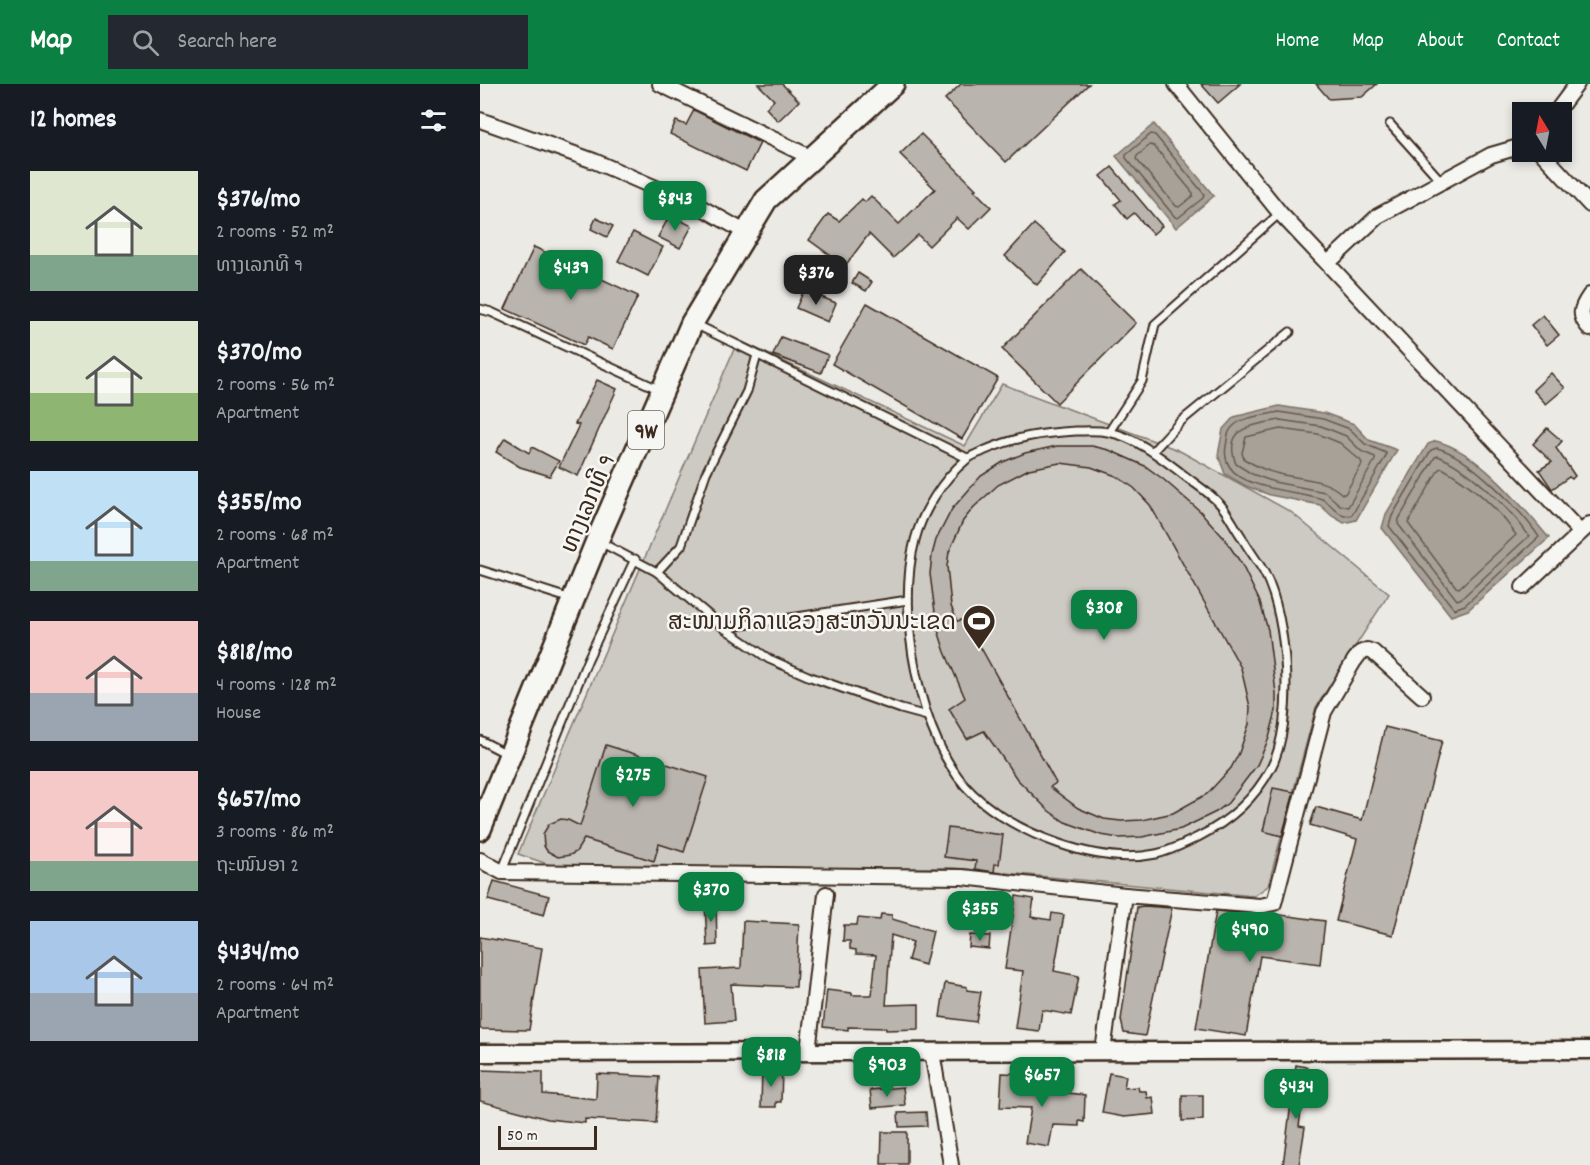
<!DOCTYPE html>
<html lang="en">
<head>
<meta charset="utf-8">
<style>
	body { margin:0; font-family:Dekko,"Noto Sans Lao",sans-serif; background:#242831; color:#f1f3f6; height:100vh; display:flex; flex-direction:column; font-size:22px; white-space:nowrap }
	* { box-sizing:border-box; margin:0 }
	p { font-size:20px; color:#9ea1a6 }
	.icon { flex:none; width:33px; height:33px; fill:none; stroke:currentColor; stroke-width:2; stroke-linecap:round; stroke-linejoin:round }
	.map { position:relative; flex:1; overflow:hidden }
	.sheet { display:flex; flex-direction:column; background:#171b24; width:480px }
	.sheet>* { flex:none }
	.needle { width:39px; rotate:350deg }
	.controls { position:absolute; left:1032px; top:18px; display:grid; gap:12px }
	.controls a { display:grid; place-items:center; width:60px; height:60px; border-radius:0px; background:#171b24; box-shadow:0 3px 9px #0003; font-size:30px }
	.scale { position:absolute; left:18px; bottom:15px; width:99px; box-sizing:border-box; padding-left:6px; border:3px solid #3b2a1e; border-top:0; font-size:16px; line-height:21px; white-space:nowrap; color:#3b2a1e; -webkit-text-stroke:4px #f6f6f2; paint-order:stroke }
	.price { position:absolute; translate:-50% -51px; padding:0 14px; border-radius:12px; background:#0b8043; color:#fff; font-size:20px; line-height:39px; filter:drop-shadow(0 2px 3px #0008) }
	.price::after { content:''; position:absolute; left:50%; top:36px; width:18px; height:14px; margin-left:-9px; background:inherit; clip-path:polygon(0 0,100% 0,50% 100%) }
	.price.selected { background:#222; color:#fff }
	ul { padding:0; list-style:none }
	li { display:flex; align-items:center; gap:18px; height:150px; padding:0 30px }
	li span { display:grid; place-items:center; flex:none; width:168px; height:120px; border-radius:0px; color:#555 }
	li>.icon { margin-inline-start:auto }
	span .icon { width:72px; height:72px; fill:#fffc; stroke-width:1 }
	li b { font-size:26px }
	h2 { display:flex; justify-content:space-between; align-items:center; height:72px; padding:0 30px; font-size:26px }
	header { display:flex; align-items:center; gap:36px; box-sizing:border-box; height:84px; padding:0 30px; background:#0b8043; color:#fff }
	header strong { font-size:28px }
	nav { display:flex; gap:33px; margin-inline-start:auto; font-size:21px }
	.search { width:420px; height:54px; background:#242831; display:flex; align-items:center; gap:15px; box-sizing:border-box; padding:0 21px; border-radius:0px; color:#9ea1a6; font-size:22px }
	main { display:flex; flex:1; min-height:0 }
	.map>svg:first-child { display:block }
</style>
</head>
<body>
<header>
<strong>Map</strong>
<div class="search"><svg class="icon" aria-label="search" viewBox="0 0 24 24"><circle cx="10" cy="10" r="6"/><path d="M15 15l6 6"/></svg>Search here</div>
<nav><a>Home</a><a>Map</a><a>About</a><a>Contact</a></nav>
</header>
<main>
<section class="sheet">
<h2>12 homes<svg class="icon" aria-label="filters" viewBox="0 0 24 24"><path d="M4 7h16M4 17h16"/><circle cx="9" cy="7" r="2"/><circle cx="15" cy="17" r="2"/></svg></h2>
<ul>
<li><span style="background:linear-gradient(#dfe7d0 70%,#7fa58c 0)"><svg class="icon" aria-label="home" viewBox="0 0 24 24"><path d="M3 11l9-7 9 7M6 9v11h12V9"/></svg></span><div><b>$376/mo</b><p>2 rooms · 52 m²</p><p>ທາງເລກທີ 9</p></div></li>
<li><span style="background:linear-gradient(#dfe7d0 60%,#8fb573 0)"><svg class="icon" aria-label="home" viewBox="0 0 24 24"><path d="M3 11l9-7 9 7M6 9v11h12V9"/></svg></span><div><b>$370/mo</b><p>2 rooms · 56 m²</p><p>Apartment</p></div></li>
<li><span style="background:linear-gradient(#bfe0f5 75%,#7fa58c 0)"><svg class="icon" aria-label="home" viewBox="0 0 24 24"><path d="M3 11l9-7 9 7M6 9v11h12V9"/></svg></span><div><b>$355/mo</b><p>2 rooms · 68 m²</p><p>Apartment</p></div></li>
<li><span style="background:linear-gradient(#f6c9c9 60%,#9aa5b1 0)"><svg class="icon" aria-label="home" viewBox="0 0 24 24"><path d="M3 11l9-7 9 7M6 9v11h12V9"/></svg></span><div><b>$818/mo</b><p>4 rooms · 128 m²</p><p>House</p></div></li>
<li><span style="background:linear-gradient(#f6c9c9 75%,#7fa58c 0)"><svg class="icon" aria-label="home" viewBox="0 0 24 24"><path d="M3 11l9-7 9 7M6 9v11h12V9"/></svg></span><div><b>$657/mo</b><p>3 rooms · 86 m²</p><p>ຖະໜົນອາ 2</p></div></li>
<li><span style="background:linear-gradient(#a9c7e8 60%,#9aa5b1 0)"><svg class="icon" aria-label="home" viewBox="0 0 24 24"><path d="M3 11l9-7 9 7M6 9v11h12V9"/></svg></span><div><b>$434/mo</b><p>2 rooms · 64 m²</p><p>Apartment</p></div></li>
</ul>
</section>
<div class="map">
<svg width="1110" height="1081" viewBox="0 0 1110 1081">
	<rect width="100%" height="100%" fill="#ebeae5"/>
	<filter id="ink" filterUnits="userSpaceOnUse"><feTurbulence type="fractalNoise" baseFrequency=".0167" numOctaves="2"/><feDisplacementMap in="SourceGraphic" scale="12" xChannelSelector="R" yChannelSelector="G"/><feConvolveMatrix kernelMatrix="1 2 1 2 8 2 1 2 1" color-interpolation-filters="sRGB"/></filter>
	<g filter="url(#ink)">
		<!-- green -->
		<polygon fill="#cdcac4" stroke="#847a71" stroke-width="1.5" points="258,256 485,362 522,300 698,366 811,428 909,510 836,623 788,802 774,812 473,784 82,785 38,770"/>
		<!-- water -->
		<g fill="#a8a198" stroke="#7c7167" stroke-width="1.5">
			<polygon points="674,40 734,112 696,144 636,72"/>
			<polygon points="799,322 844,329 874,340 889,356 917,366 876,436 864,439 852,432 840,421 790,411 766,402 745,390 738,371 743,345 754,333"/>
			<path d="M956,357C998,367 1042,422 1069,454L988,526L971,532L902,444L906,430L948,360Z"/>
		</g>
		<g fill="none" stroke-linecap="round" stroke-linejoin="round">
			<!-- shore -->
			<g stroke="#675a4f" stroke-width="1.5">
				<polygon points="671,50 675,51 724,110 723,114 698,134 695,133 646,74 646,71"/>
				<polygon points="670,61 674,62 713,109 713,112 699,123 696,122 656,75 657,72"/>
				<path d="M799,328L843,335L870,345L885,360L906,369V372L872,431L864,432C856,428 850,419 842,415C815,405 738,407 746,362C747,358 747,352 749,348C756,332 784,332 799,328Z"/>
				<path d="M800,336L841,342L866,352L881,367L895,373V376L868,423L860,421L845,408L794,398L772,390L756,380C742,343 773,341 800,336Z"/>
				<path d="M800,345L838,350L860,359L881,377L882,380L865,410H862C845,394 820,395 799,390C786,387 774,381 764,375L762,369L766,353Z"/>
				<path d="M957,364C989,372 1041,426 1059,453L985,521L974,525L909,442L912,432L951,366Z"/>
				<path d="M958,372C988,384 1031,425 1049,452L982,514L977,516L918,440L919,435L955,373Z"/>
				<path d="M962,384C990,399 1019,425 1036,451L979,504L976,503L928,439L959,385Z"/>
			</g>
		</g>
		<!-- building -->
		<g fill="#bab4ae" stroke="#3b2a1e" stroke-width="1.5" fill-rule="evenodd">
			<polygon points="278,0 302,0 319,17 298,37 286,24 294,16"/>
			<polygon points="481,0 609,0 526,78 465,15"/>
			<polygon points="721,0 760,0 738,19"/>
			<polygon points="836,0 897,0 882,13 849,15"/>
			<polygon points="214,26 280,59 266,87 190,50 196,37 206,41"/>
			<polygon points="441,50 496,105 494,106 511,123 489,145 477,134 449,162 438,151 413,174 389,150 365,182 329,156 348,130 359,137 382,115 385,118 391,112 419,140 455,105 420,70"/>
			<polygon points="632,83 682,142 673,150 654,129 647,135 635,120 641,116 621,92"/>
			<polygon points="190,131 212,142 200,164 178,153"/>
			<polygon points="116,134 133,142 127,153 111,145"/>
			<polygon points="554,140 585,168 557,201 525,172"/>
			<polygon points="153,148 183,163 168,192 138,177"/>
			<polygon points="54,163 158,212 133,265 108,253 104,261 25,225"/>
			<polygon points="601,185 656,239 577,319 522,265"/>
			<polygon points="378,189 392,198 386,207 372,199"/>
			<polygon points="324,206 356,219 348,238 316,224"/>
			<polygon points="387,219 518,294 482,355 352,280"/>
			<polygon points="1063,231 1079,251 1067,261 1051,241"/>
			<polygon points="301,253 348,271 341,289 293,271"/>
			<polygon points="1071,289 1085,304 1066,320 1053,306"/>
			<polygon points="117,296 137,305 98,392 79,383 99,341 95,340"/>
			<polygon points="1067,344 1082,357 1076,364 1095,392 1092,395 1089,393 1072,405 1059,386 1072,378 1053,360"/>
			<polygon points="25,354 49,369 52,363 79,377 70,392 40,383 16,368"/>
			<path d="M577,362H612L629,366L665,382L683,395L720,427L744,454L761,479L780,518L788,546L796,609V627L789,654L777,681L748,719L736,728L701,745L662,753L639,754L621,751L585,738L569,727L537,695L504,647L487,655L469,625L485,614L465,568L457,543L450,490L452,471L456,456L472,425L501,392L523,378L545,369ZM580,379L611,383L636,392L654,404L670,421L761,584L770,623L769,640L759,669L751,684L727,710L693,729L662,736L641,737L624,735L598,724L570,703L576,699L485,535L477,537L471,522L467,482L469,468L483,437L494,423L518,401L549,385Z"/>
			<polygon points="905,643 962,657 913,851 856,837 877,755 830,741 836,723 882,736"/>
			<polygon points="126,661 228,693 204,768 179,760 174,777 104,755 96,768 90,771 78,773 67,767 64,762 63,750 69,740 81,735 88,736 100,742"/>
			<polygon points="793,704 814,708 802,752 783,747"/>
			<polygon points="468,744 523,751 519,780 515,780 514,788 495,785 496,777 464,773"/>
			<polygon points="14,797 69,812 64,831 8,816"/>
			<polygon points="536,812 554,815 551,833 571,836 572,829 584,831 574,887 599,892 591,931 562,926 559,947 535,944 543,887 525,885"/>
			<polygon points="225,818 236,818 237,861 227,862"/>
			<polygon points="664,822 692,824 665,952 644,949 641,936 657,823"/>
			<polygon points="736,827 794,833 794,830 845,837 840,880 780,872 766,952 716,944"/>
			<polygon points="401,830 412,831 412,835 453,847 445,881 428,876 433,858 411,851 406,921 439,920 439,945 406,946 406,944 368,943 368,946 343,943 347,906 372,909 372,911 392,911 396,871 376,870 376,866 370,865 370,857 363,857 364,841 377,841 378,834 400,836"/>
			<polygon points="263,837 319,840 316,903 251,900 254,937 225,939 222,886 261,884"/>
			<polygon points="490,851 510,852 509,865 489,863"/>
			<polygon points="0,853 62,864 49,946 0,945"/>
			<polygon points="465,899 487,903 487,906 501,908 496,938 460,933"/>
			<polygon points="816,981 827,983 819,1042 825,1043 819,1081 803,1081"/>
			<polygon points="0,986 63,988 63,1010 116,1015 117,990 179,993 176,1039 105,1035 105,1039 68,1035 0,1017"/>
			<polygon points="282,986 302,987 301,1018 296,1018 296,1023 281,1023"/>
			<polygon points="522,989 546,990 545,1004 605,1011 604,1038 599,1037 599,1042 573,1041 569,1063 545,1059 551,1024 520,1023"/>
			<polygon points="629,989 646,992 644,1004 658,1003 659,1007 666,1007 667,1014 673,1013 675,1030 644,1033 622,1029"/>
			<polygon points="423,1003 425,1021 392,1024 390,1006"/>
			<polygon points="702,1011 723,1011 723,1036 702,1037"/>
			<polygon points="446,1028 447,1042 419,1043 418,1029"/>
			<polygon points="402,1048 427,1048 427,1080 401,1080"/>
		</g>
		<g fill="none" stroke-linecap="round" stroke-linejoin="round">
			<defs>
				<g id="service">
					<polyline points="910,40 962,98"/>
					<polyline points="0,225 11,228 180,306"/>
					<polyline points="215,240 487,374"/>
					<path d="M596,347C606,347 617,346 628,348C655,353 679,372 700,388C712,398 729,408 740,420C748,429 754,442 761,452C768,465 778,477 785,490C808,535 815,638 791,684C774,716 750,737 718,753C705,759 691,767 676,770C618,782 535,750 493,710C438,658 416,527 435,456C442,428 463,395 486,376C490,372 497,370 503,367C536,353 560,349 596,347Z"/>
					<polyline points="629,348 662,297 675,240 800,129"/>
					<polyline points="673,367 700,338 810,248"/>
					<polyline points="120,458 177,488 244,544 289,575 328,592 421,625 447,632"/>
					<polyline points="0,486 91,515"/>
					<polyline points="177,488 201,462 226,389 267,307 277,271"/>
					<polyline points="244,544 428,516"/>
					<polyline points="0,656 27,670"/>
					<polyline points="22,787 108,575 155,475"/>
				</g>
				<g id="minor">
					<polyline points="180,0 332,74"/>
					<polyline points="696,0 800,129 1100,448"/>
					<polyline points="1076,28 1097,0"/>
					<polyline points="0,36 114,77 224,125 265,148"/>
					<polyline points="1061,68 1110,121"/>
					<polyline points="848,179 898,132 1011,71 1042,62"/>
					<path d="M1110,211C1100,225 1098,232 1110,245"/>
					<polyline points="1043,503 1110,440"/>
					<polyline points="0,776 22,788 482,793 645,811 623,967"/>
					<polyline points="645,811 780,822 794,819 844,628 874,577 880,569 887,566 893,568 942,612"/>
					<polyline points="328,968 346,810"/>
					<polyline points="452,968 471,1081"/>
				</g>
				<polyline id="tertiary" points="0,969 1110,966"/>
				<polyline id="primary" points="0,745 117,457 212,239 286,116 413,0"/>
			</defs>
			<!-- service casing -->
			<use href="#service" stroke="#3b2a1e" stroke-width="11"/>
			<!-- minor casing -->
			<use href="#minor" stroke="#3b2a1e" stroke-width="18"/>
			<!-- tertiary casing -->
			<use href="#tertiary" stroke="#3b2a1e" stroke-width="21"/>
			<!-- primary casing -->
			<use href="#primary" stroke="#3b2a1e" stroke-width="26"/>
			<!-- service -->
			<use href="#service" stroke="#f6f6f2" stroke-width="7"/>
			<!-- minor -->
			<use href="#minor" stroke="#f6f6f2" stroke-width="14"/>
			<!-- tertiary -->
			<use href="#tertiary" stroke="#f6f6f2" stroke-width="16"/>
			<!-- primary -->
			<use href="#primary" stroke="#f6f6f2" stroke-width="21"/>
		</g>
	</g>
	<!-- icons -->
	<defs>
		<symbol id="stadium-pin" viewBox="-11 -11 22 30"><path d="M0 17L-7.5 6A9.5 9.5 0 1 1 7.5 6Z" fill="#3b2a1e" stroke="#f6f6f2"/><path d="M0-5a6.5 5 0 1 0 0 10a6.5 5 0 1 0 0-10ZM-3.5-1.8h7v3.6h-7Z" fill="#fff"/></symbol>
	</defs>
	<g fill-rule="evenodd">
		<use href="#stadium-pin" x="480" y="518" width="38" height="52"/>
	</g>
	<g text-anchor="middle" stroke-width="5" stroke-linejoin="round" paint-order="stroke">
		<!-- shield labels -->
		<rect fill="#f6f6f2" stroke="#73675e" stroke-width="1.5" x="148" y="327" width="36" height="38" rx="4.5"/>
		<g font-size="22" font-weight="bold" fill="#3b2a1e">
			<text x="166" y="354">9W</text>
		</g>
		<!-- street labels -->
		<g font-size="24" fill="#3b2a1e" stroke="#f6f6f2">
			<text transform="translate(107 419) rotate(-67)" y="8">ທາງເລກທີ 9</text>
		</g>
		<!-- poi labels -->
		<g font-size="24" fill="#3b2a1e" stroke="#f6f6f2" text-anchor="end">
			<text x="476" y="545">ສະໜາມກິລາແຂວງສະຫວັນນະເຂດ</text>
		</g>
	</g>
</svg>
<div class="controls">
<a><svg class="needle" viewBox="-14 -14 28 28"><path d="M0-13l5 13h-10z" fill="#e53935"/><path d="M0 13l5-13h-10z" fill="#9ea1a6"/></svg></a>
</div>
<div class="scale">50 m</div>
<b class="price" style="left:195px;top:148px">$843</b>
<b class="price" style="left:91px;top:217px">$439</b>
<b class="price selected" style="left:336px;top:222px">$376</b>
<b class="price" style="left:624px;top:557px">$308</b>
<b class="price" style="left:153px;top:724px">$275</b>
<b class="price" style="left:231px;top:839px">$370</b>
<b class="price" style="left:500px;top:858px">$355</b>
<b class="price" style="left:770px;top:879px">$490</b>
<b class="price" style="left:291px;top:1004px">$818</b>
<b class="price" style="left:407px;top:1014px">$903</b>
<b class="price" style="left:562px;top:1024px">$657</b>
<b class="price" style="left:816px;top:1036px">$434</b>
</div>
</main>
</body>
</html>
